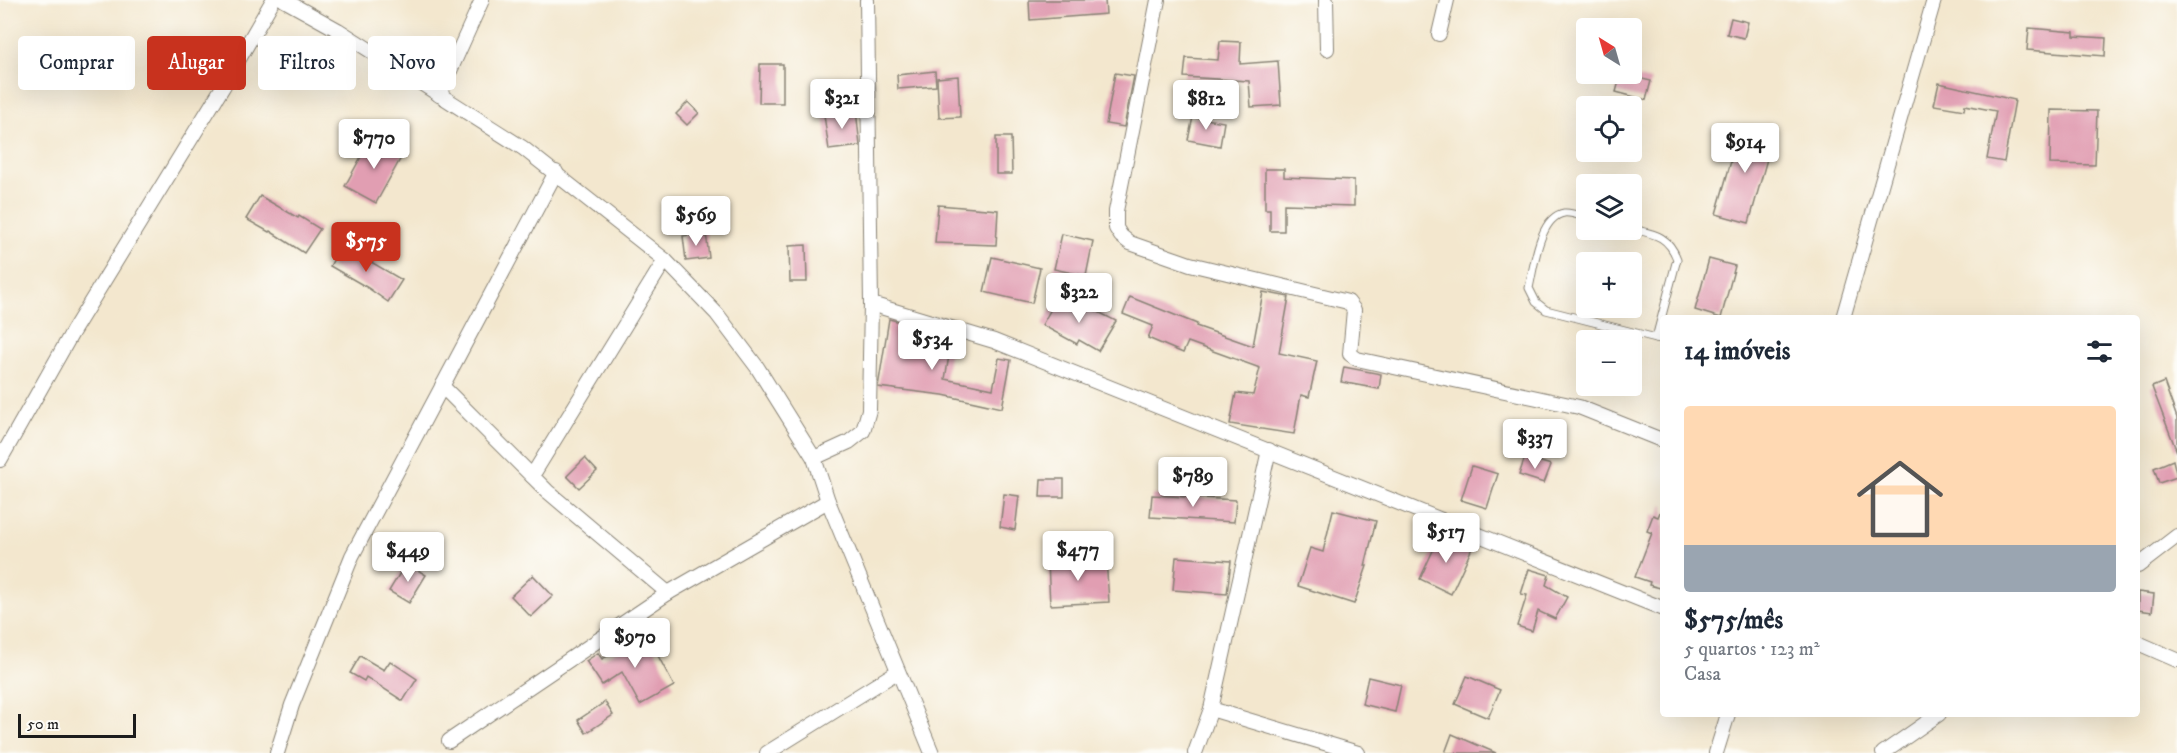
<!DOCTYPE html>
<html lang="pt">
<head>
<meta charset="utf-8">
<style>
	body { margin:0; font-family:"IM FELL DW Pica",serif; background:#f2f2f3; color:#1f2937; height:100vh; display:flex; flex-direction:column; font-size:22px; white-space:nowrap }
	* { box-sizing:border-box; margin:0 }
	p { font-size:20px; color:#747a83 }
	.icon { flex:none; width:33px; height:33px; fill:none; stroke:currentColor; stroke-width:2; stroke-linecap:round; stroke-linejoin:round }
	.map { position:relative; flex:1; overflow:hidden }
	.sheet { position:absolute; left:1660px; top:315px; width:480px; height:402px; display:flex; flex-direction:column; background:#fff; border-radius:6px; box-shadow:0 6px 24px #0002 }
	.sheet>* { flex:none }
	.top-card { position:absolute; left:18px; top:36px; width:570px; height:54px; display:flex; gap:12px }
	.needle { width:39px; rotate:323deg }
	.tools { position:absolute; left:1576px; top:18px; display:grid; gap:12px }
	.tools a { display:grid; place-items:center; width:66px; height:66px; border-radius:6px; background:#fff; box-shadow:0 6px 24px #0002; font-size:30px }
	.scale { position:absolute; left:18px; bottom:15px; width:118px; box-sizing:border-box; padding-left:6px; border:3px solid #1c1c1c; border-top:0; font-size:16px; line-height:21px; white-space:nowrap; color:#1c1c1c; -webkit-text-stroke:4px #fdfcf7; paint-order:stroke }
	.price { position:absolute; translate:-50% -51px; padding:0 14px; border-radius:6px; background:#fff; color:#222; font-size:20px; line-height:39px; filter:drop-shadow(0 2px 3px #0008) }
	.price::after { content:''; position:absolute; left:50%; top:36px; width:18px; height:14px; margin-left:-9px; background:inherit; clip-path:polygon(0 0,100% 0,50% 100%) }
	.price.on { background:#c8321e; color:#fff }
	ul { padding:0; list-style:none }
	li { display:grid; align-content:center; gap:12px; height:318px; padding:0 24px }
	li+li { border-top:2px solid #e0e1e3 }
	li span { display:grid; place-items:center; height:186px; border-radius:6px; color:#555 }
	li>.icon { margin-inline-start:auto }
	span .icon { width:108px; height:108px; fill:#fffc; stroke-width:1 }
	li b { font-size:26px }
	h2 { display:flex; justify-content:space-between; align-items:center; height:72px; padding:0 24px; font-size:26px }
	.tag { padding:0 21px; border-radius:6px; background:#fff; box-shadow:0 6px 24px #0002; font-size:21px; line-height:54px }
	.tag.on { background:#c8321e; color:#fff }
	.map>svg:first-child { display:block }
</style>
</head>
<body>
<div class="map">
<svg width="2177" height="753" viewBox="0 0 2177 753">
	<rect width="100%" height="100%" fill="#fdfcf7"/>
	<filter id="ink" filterUnits="userSpaceOnUse"><feTurbulence type="fractalNoise" baseFrequency=".0167" numOctaves="2"/><feDisplacementMap in="SourceGraphic" scale="12" xChannelSelector="R" yChannelSelector="G"/><feConvolveMatrix kernelMatrix="1 2 1 2 8 2 1 2 1" color-interpolation-filters="sRGB"/></filter>
	<filter id="wash" filterUnits="userSpaceOnUse"><feTurbulence type="fractalNoise" baseFrequency=".008" numOctaves="4" result="noise"/><feDisplacementMap in="SourceGraphic" scale="24" xChannelSelector="R" yChannelSelector="G"/><feGaussianBlur stdDeviation="1.35" result="paint"/><feColorMatrix in="noise" values="0 0 0 0 0 0 0 0 0 0 0 0 0 0 0 0 0 1.4 0 .05"/><feComposite in="paint" operator="in"/></filter>
	<g filter="url(#wash)">
		<rect width="100%" height="100%" fill="#f3e7ce"/>
		<g id="blocks">
			<!-- building -->
			<g fill="#e19eb2">
				<polygon points="1029,0 1105,0 1106,14 1030,20"/>
				<polygon points="1731,18 1748,22 1744,38 1727,34"/>
				<polygon points="2029,28 2074,32 2074,36 2106,38 2105,56 2027,50"/>
				<polygon points="1220,41 1241,42 1240,64 1278,61 1281,105 1251,107 1249,81 1184,77 1186,58 1218,60"/>
				<polygon points="760,64 783,64 783,103 759,103"/>
				<polygon points="935,71 936,86 898,89 897,75"/>
				<polygon points="1115,73 1134,76 1124,127 1106,124"/>
				<polygon points="1621,74 1651,81 1646,100 1616,92"/>
				<polygon points="958,76 960,117 939,118 937,78"/>
				<polygon points="1939,83 2015,100 2004,162 1987,159 1996,111 1965,105 1964,110 1934,105"/>
				<polygon points="688,102 699,113 687,125 676,114"/>
				<polygon points="856,110 860,146 829,150 824,115"/>
				<polygon points="2051,110 2097,111 2095,165 2050,164"/>
				<polygon points="1193,117 1224,122 1220,146 1188,140"/>
				<polygon points="1741,126 1774,134 1749,223 1716,214"/>
				<polygon points="372,137 403,154 376,203 345,186"/>
				<polygon points="996,137 1011,137 1012,174 996,174"/>
				<polygon points="1265,169 1284,169 1284,177 1354,180 1354,206 1284,204 1284,231 1270,231 1270,209 1265,209"/>
				<polygon points="260,196 298,218 299,216 320,229 304,253 270,231 269,232 246,219"/>
				<polygon points="938,205 998,210 996,245 935,243"/>
				<polygon points="706,232 709,258 686,261 683,236"/>
				<polygon points="1062,234 1093,241 1086,276 1054,269"/>
				<polygon points="342,245 402,280 388,302 368,288 330,266"/>
				<polygon points="806,245 807,282 790,282 789,246"/>
				<polygon points="992,257 1040,268 1032,303 984,292"/>
				<polygon points="1709,259 1735,266 1721,318 1695,310"/>
				<polygon points="1263,292 1289,297 1279,353 1317,361 1309,397 1301,395 1294,434 1230,424 1236,393 1253,395 1260,368 1188,342 1183,353 1148,338 1153,326 1123,314 1130,297 1197,324 1196,326 1253,346"/>
				<polygon points="1056,300 1072,309 1077,301 1116,321 1098,351 1079,340 1077,344 1042,325"/>
				<polygon points="889,319 904,323 901,342 950,350 945,379 993,389 999,358 1011,360 1002,408 943,395 878,387"/>
				<polygon points="1344,367 1381,374 1379,389 1341,382"/>
				<polygon points="2164,382 2177,418 2177,452 2152,387"/>
				<polygon points="1525,457 1551,465 1544,483 1519,475"/>
				<polygon points="585,458 597,471 579,488 567,476"/>
				<polygon points="2173,460 2177,477 2159,483 2154,468"/>
				<polygon points="1472,466 1498,474 1487,508 1461,500"/>
				<polygon points="1041,479 1064,479 1064,497 1040,497"/>
				<polygon points="1004,494 1019,496 1015,530 1000,527"/>
				<polygon points="1152,495 1236,500 1234,522 1150,517"/>
				<polygon points="1663,505 1664,505 1664,589 1649,585 1650,582 1635,577 1652,533 1647,531 1653,515 1658,517"/>
				<polygon points="1333,510 1376,521 1365,566 1367,566 1354,604 1298,586 1310,548 1323,552"/>
				<polygon points="1441,533 1472,548 1451,594 1420,579"/>
				<polygon points="1176,557 1231,561 1227,594 1173,590"/>
				<polygon points="1106,558 1109,602 1050,605 1048,562"/>
				<polygon points="406,563 426,575 409,603 389,591"/>
				<polygon points="1529,569 1549,575 1546,585 1567,597 1555,619 1538,611 1532,631 1517,626 1527,595 1521,594"/>
				<polygon points="533,575 553,596 531,617 511,596"/>
				<polygon points="2138,592 2154,594 2152,612 2138,610"/>
				<polygon points="647,635 674,686 640,705 622,672 602,685 586,661 598,653 602,659"/>
				<polygon points="360,656 384,670 390,661 417,679 403,701 366,677 364,681 350,673"/>
				<polygon points="1467,676 1500,690 1488,718 1455,704"/>
				<polygon points="1368,677 1401,685 1395,712 1362,704"/>
				<polygon points="605,702 613,715 586,733 578,720"/>
				<polygon points="1452,734 1496,753 1445,753"/>
			</g>
		</g>
	</g>
	<g filter="url(#ink)">
		<use href="#blocks" fill-opacity="0" stroke="#888275" stroke-width="1.5"/>
		<g fill="none" stroke-linecap="round" stroke-linejoin="round">
			<defs>
				<g id="service">
					<path d="M1587,218C1580,216 1571,212 1564,213C1539,217 1534,267 1529,288L1536,302L1546,310L1664,340"/>
					<path d="M1632,229C1654,234 1668,235 1677,259L1656,338"/>
				</g>
				<g id="minor">
					<polyline points="284,0 338,30 523,148 665,260 717,314 757,367 814,458 828,501 932,753"/>
					<polyline points="1158,0 1116,211 1116,228 1121,236 1130,243 1190,264 1348,302 1354,310 1350,354 1357,359 1579,407 1664,441"/>
					<polyline points="1326,0 1327,49"/>
					<polyline points="1439,34 1447,0"/>
					<polyline points="439,95 482,0"/>
					<polyline points="871,304 994,341 1664,609"/>
					<polyline points="1843,318 1934,0"/>
					<polyline points="442,386 547,491 668,593"/>
					<polyline points="814,458 849,442 863,431 869,410 871,304 867,0"/>
					<polyline points="0,460 73,331 224,85 273,0"/>
					<polyline points="532,476 665,260"/>
					<polyline points="2138,566 2177,536"/>
					<polyline points="2138,643 2177,660"/>
					<polyline points="1211,709 1358,753"/>
					<polyline points="449,741 668,593 828,501"/>
					<polyline points="277,753 292,705 352,556 556,172"/>
					<polyline points="767,753 897,672"/>
					<polyline points="1195,753 1211,709 1269,450"/>
					<polyline points="1716,753 1728,714"/>
					<polyline points="1883,753 1939,714"/>
				</g>
			</defs>
			<!-- service casing -->
			<use href="#service" stroke="#888275" stroke-width="9"/>
			<!-- minor casing -->
			<use href="#minor" stroke="#888275" stroke-width="16"/>
			<!-- service -->
			<use href="#service" stroke="#fff" stroke-width="7"/>
			<!-- minor -->
			<use href="#minor" stroke="#fff" stroke-width="14"/>
		</g>
	</g>
</svg>
<div class="tools">
<a><svg class="needle" viewBox="-14 -14 28 28"><path d="M0-13l5 13h-10z" fill="#e53935"/><path d="M0 13l5-13h-10z" fill="#747a83"/></svg></a>
<a><svg class="icon" aria-label="locate" viewBox="0 0 24 24"><circle cx="12" cy="12" r="6"/><path d="M12 2v4M12 18v4M2 12h4M18 12h4"/></svg></a>
<a><svg class="icon" aria-label="layers" viewBox="0 0 24 24"><path d="M12 4l9 5-9 5-9-5zM3 14l9 5 9-5"/></svg></a>
<a>+</a>
<a>−</a>
</div>
<div class="scale">50 m</div>
<b class="price" style="left:842px;top:130px">$321</b>
<b class="price" style="left:1206px;top:131px">$812</b>
<b class="price" style="left:374px;top:170px">$770</b>
<b class="price" style="left:1745px;top:174px">$914</b>
<b class="price" style="left:696px;top:247px">$569</b>
<b class="price on" style="left:366px;top:273px">$575</b>
<b class="price" style="left:1079px;top:324px">$322</b>
<b class="price" style="left:932px;top:371px">$534</b>
<b class="price" style="left:1535px;top:470px">$337</b>
<b class="price" style="left:1193px;top:508px">$789</b>
<b class="price" style="left:1446px;top:564px">$517</b>
<b class="price" style="left:1078px;top:582px">$477</b>
<b class="price" style="left:408px;top:583px">$449</b>
<b class="price" style="left:635px;top:669px">$970</b>
<div class="top-card">
<a class="tag">Comprar</a>
<a class="tag on">Alugar</a>
<a class="tag">Filtros</a>
<a class="tag">Novo</a>
</div>
<section class="sheet">
<h2>14 imóveis<svg class="icon" aria-label="filters" viewBox="0 0 24 24"><path d="M4 7h16M4 17h16"/><circle cx="9" cy="7" r="2"/><circle cx="15" cy="17" r="2"/></svg></h2>
<ul>
<li><span style="background:linear-gradient(#ffd9b3 75%,#9aa5b1 0)"><svg class="icon" aria-label="home" viewBox="0 0 24 24"><path d="M3 11l9-7 9 7M6 9v11h12V9"/></svg></span><div><b>$575/mês</b><p>5 quartos · 123 m²</p><p>Casa</p></div></li>
</ul>
</section>
</div>
</body>
</html>
